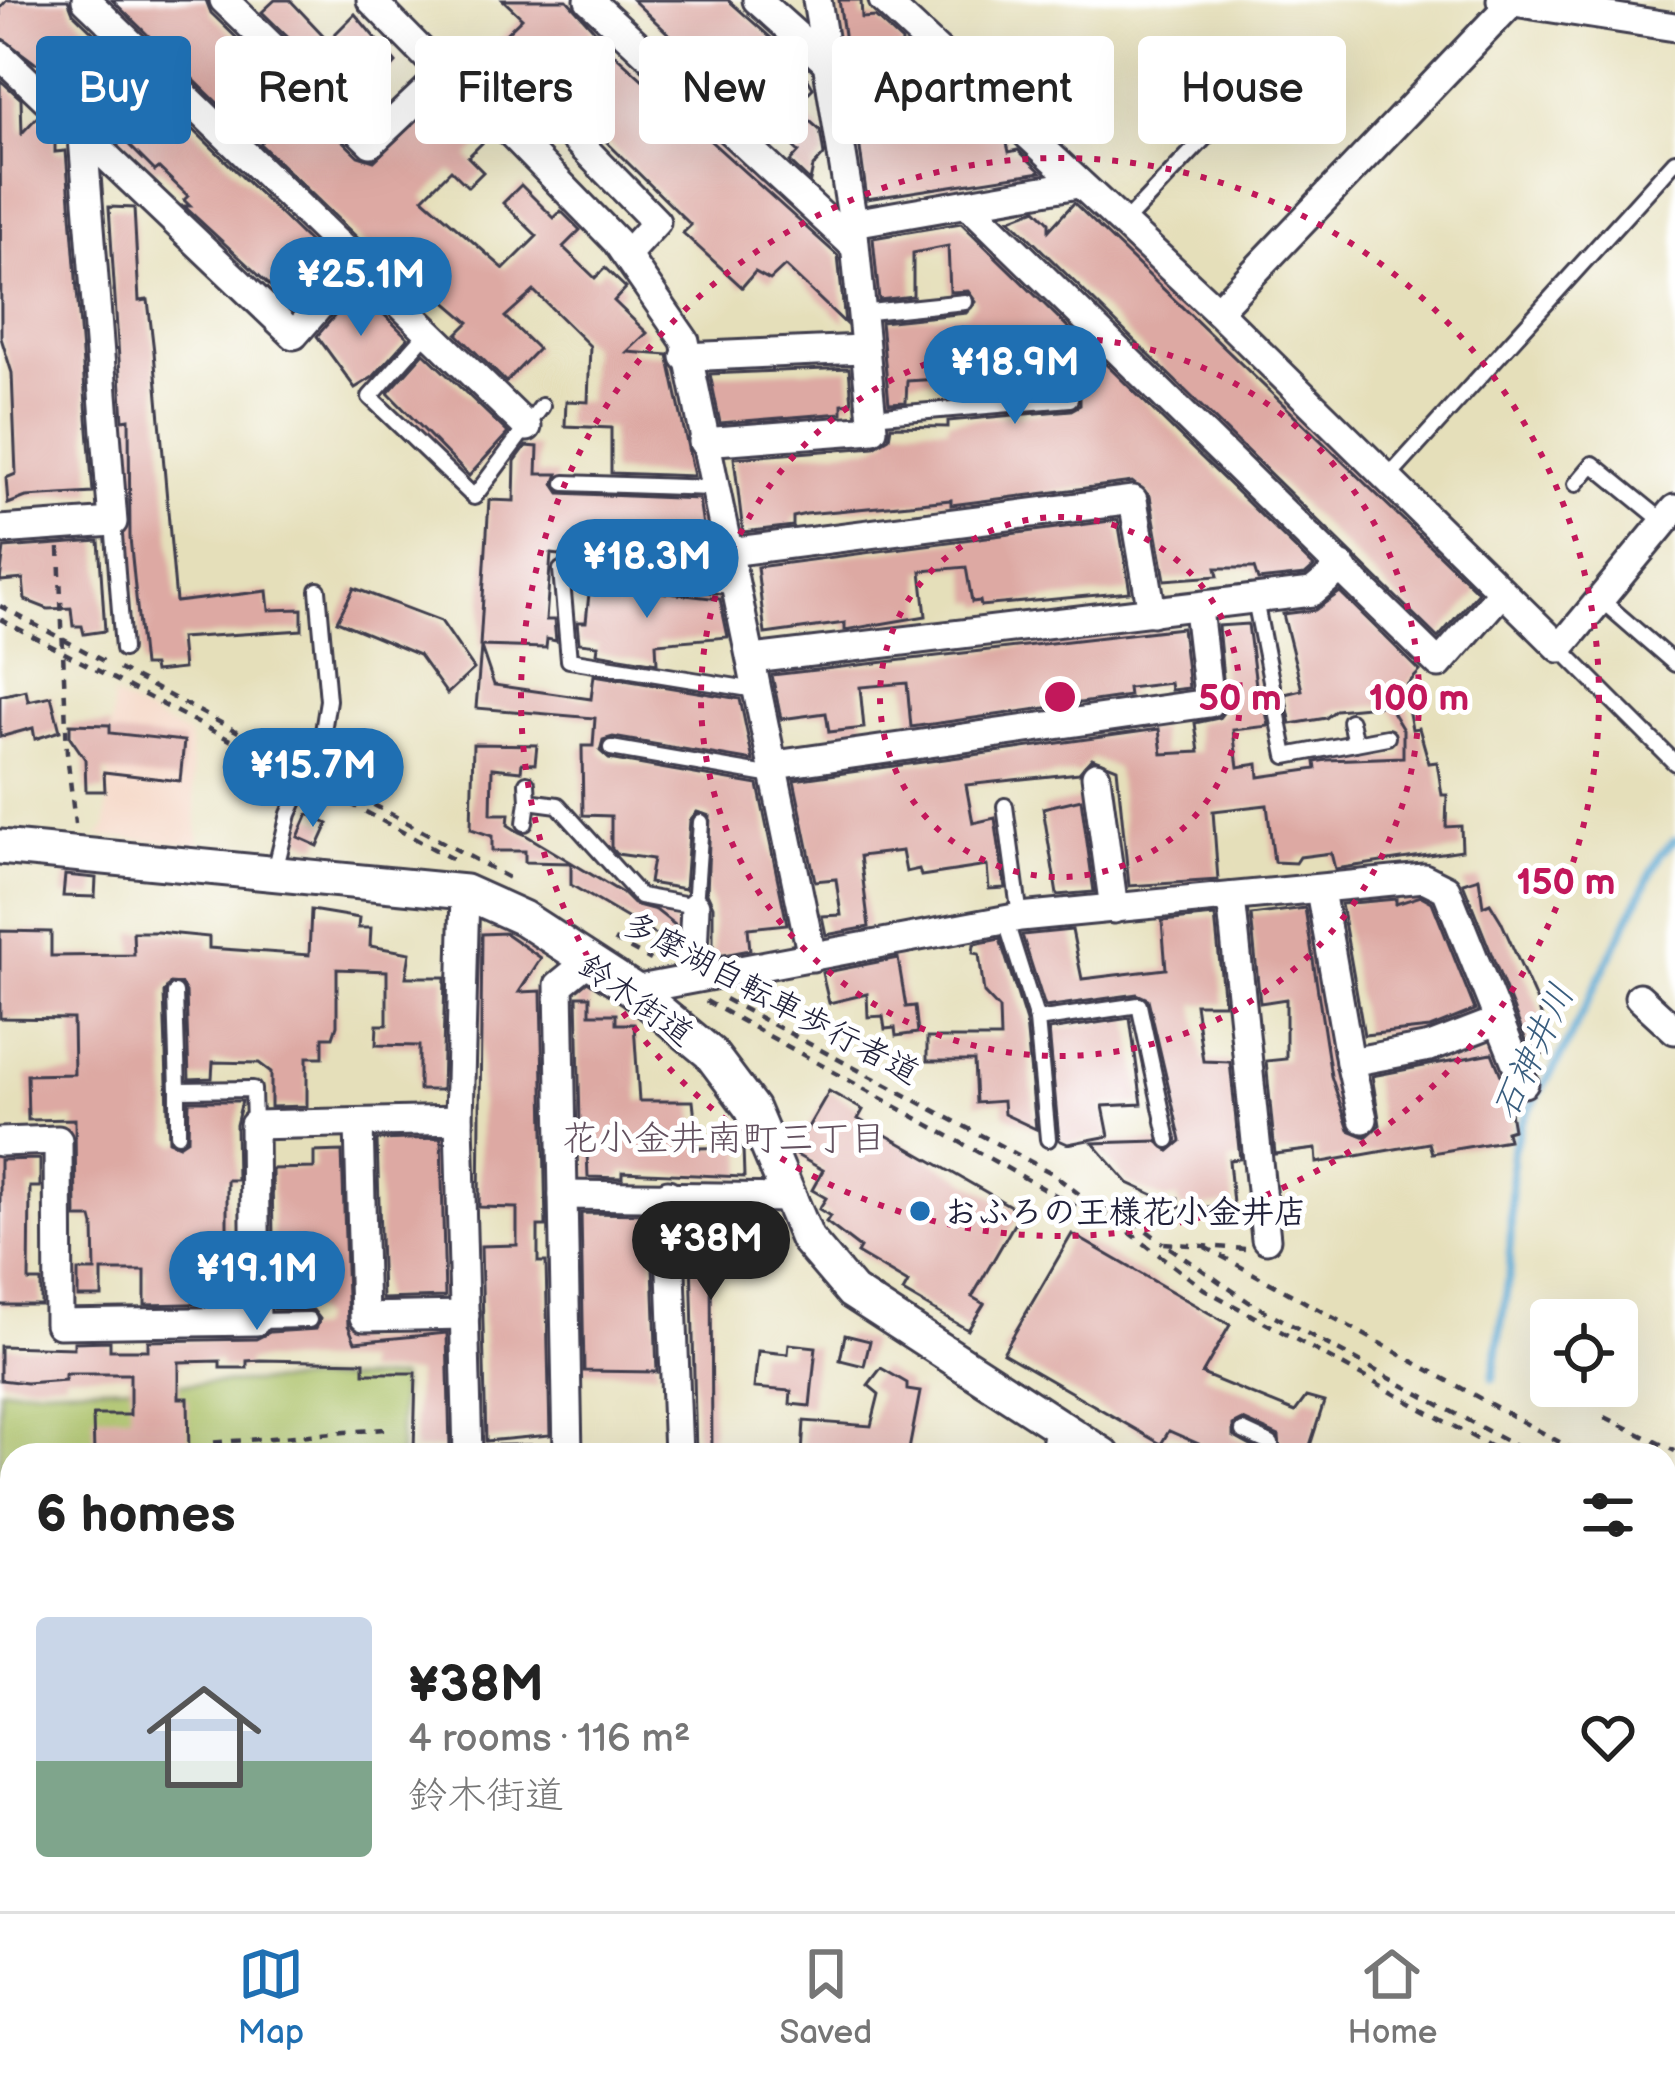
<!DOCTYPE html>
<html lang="en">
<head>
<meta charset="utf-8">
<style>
	body { margin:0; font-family:"Balsamiq Sans","Klee One",sans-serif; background:#f6f6f6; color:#222; height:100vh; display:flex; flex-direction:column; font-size:45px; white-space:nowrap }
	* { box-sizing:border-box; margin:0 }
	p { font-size:39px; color:#767676 }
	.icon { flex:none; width:66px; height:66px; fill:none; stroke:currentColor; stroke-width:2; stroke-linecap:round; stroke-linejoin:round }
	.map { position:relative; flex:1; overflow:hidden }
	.side { position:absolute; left:0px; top:1443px; width:1677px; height:468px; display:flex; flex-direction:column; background:#fff; border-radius:36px 36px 0 0; box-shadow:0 12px 48px #0002 }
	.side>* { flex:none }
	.guide { position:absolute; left:36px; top:36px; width:1605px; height:108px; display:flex; gap:24px }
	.buttons { position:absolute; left:1530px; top:1299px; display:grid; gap:24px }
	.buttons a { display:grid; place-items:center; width:108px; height:108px; border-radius:12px; background:#fff; box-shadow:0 12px 48px #0002; font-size:60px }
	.price { position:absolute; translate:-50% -102px; padding:0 27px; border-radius:42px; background:#1f6fb2; color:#fff; font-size:39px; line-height:78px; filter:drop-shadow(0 3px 6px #0008) }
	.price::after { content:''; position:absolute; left:50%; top:72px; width:36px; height:27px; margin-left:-18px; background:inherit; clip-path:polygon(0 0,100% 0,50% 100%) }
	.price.on { background:#222; color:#fff }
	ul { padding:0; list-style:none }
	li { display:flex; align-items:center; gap:36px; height:300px; padding:0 36px }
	li span { display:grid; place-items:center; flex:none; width:336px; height:240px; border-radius:12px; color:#555 }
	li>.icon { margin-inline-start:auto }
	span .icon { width:144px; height:144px; fill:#fffc; stroke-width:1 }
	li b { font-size:51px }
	h2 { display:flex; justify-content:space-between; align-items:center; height:144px; padding:0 36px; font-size:51px }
	.pill { padding:0 42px; border-radius:12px; background:#fff; box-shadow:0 12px 48px #0002; font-size:42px; line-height:108px }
	.pill.on { background:#1f6fb2; color:#fff }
	.dock { display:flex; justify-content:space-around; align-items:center; height:168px; border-top:3px solid #e0e0e0; background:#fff; font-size:33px; color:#767676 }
	.dock a { display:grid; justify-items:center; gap:6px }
	.dock .on { color:#1f6fb2 }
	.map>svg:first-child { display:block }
</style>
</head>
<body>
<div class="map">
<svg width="1675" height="1911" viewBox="0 0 1675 1911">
	<rect width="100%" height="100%" fill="#fff"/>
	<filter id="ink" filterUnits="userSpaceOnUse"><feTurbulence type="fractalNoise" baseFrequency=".00833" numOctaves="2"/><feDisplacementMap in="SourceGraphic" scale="24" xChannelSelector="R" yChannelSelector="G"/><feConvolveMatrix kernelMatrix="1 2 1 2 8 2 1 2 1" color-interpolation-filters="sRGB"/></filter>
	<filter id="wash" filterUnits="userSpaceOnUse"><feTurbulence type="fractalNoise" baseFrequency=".004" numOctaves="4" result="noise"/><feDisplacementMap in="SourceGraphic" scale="48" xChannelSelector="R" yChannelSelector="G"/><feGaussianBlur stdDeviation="2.7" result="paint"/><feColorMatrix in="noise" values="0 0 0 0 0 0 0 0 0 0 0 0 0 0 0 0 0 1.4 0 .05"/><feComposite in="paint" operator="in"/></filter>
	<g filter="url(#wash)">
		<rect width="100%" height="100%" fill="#e5dfba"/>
		<!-- built -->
		<polygon fill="#f4d3c0" points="113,696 189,736 199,845 97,836 106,828"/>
		<!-- green -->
		<g fill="#a9bf63" stroke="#66704f" stroke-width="3">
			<polygon points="400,1378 400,1455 12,1455 12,1855 0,1855 0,1389"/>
			<polygon points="0,1872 12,1872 12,1899 251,1899 272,1911 0,1911"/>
			<polygon points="1665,1875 1675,1882 1675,1911 1552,1911 1564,1899 1665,1899"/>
			<polygon points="293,1899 404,1899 404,1911 315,1911"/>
			<polygon points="838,1899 1411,1899 1424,1911 833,1911"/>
		</g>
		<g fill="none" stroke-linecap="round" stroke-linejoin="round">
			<!-- stream -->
			<g stroke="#56a5cf" stroke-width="8">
				<polyline points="1493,1378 1510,1269 1512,1153 1522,1122 1561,1056 1660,855 1675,840"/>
				<polyline points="0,1838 12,1839"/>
				<polyline points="343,1899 355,1911"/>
				<polyline points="809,1911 815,1899"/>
			</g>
		</g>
		<g id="blocks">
			<!-- building -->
			<g fill="#dda9a3">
				<polygon points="7,0 68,0 73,13 332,264 294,308 184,206 190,206 184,200 188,196 159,168 155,171 118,134 118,143 62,89 83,67 35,63 0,37 0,8"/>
				<polygon points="112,0 206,0 211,13 358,156 374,161 522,18 503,0 567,0 594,30 537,81 525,70 507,101 510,105 477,135 484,141 468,157 483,172 468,187 451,170 423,198 504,269 537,236 503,203 521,185 554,218 561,211 580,230 563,247 595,278 605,268 626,288 614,301 647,333 627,352 668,355 694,476 611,473 611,428 565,426 566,401 588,402 590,346 534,291 505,317 538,349 506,382 457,334 469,322 401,264 393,272 260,144 265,139 235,109 229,114"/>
				<polygon points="275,0 290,0 323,35 304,53 262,12"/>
				<polygon points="633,0 728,0 797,61 813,88 801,100 787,101 820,130 824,155 813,167 810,181 790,162 799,152 764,120 755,130 671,52 679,44"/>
				<polygon points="839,0 861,0 862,18 875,17 902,42 903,60 914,59 915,67 927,65 953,90 854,105"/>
				<polygon points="355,14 396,63 358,105 340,87 360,62 333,36"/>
				<polygon points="612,52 838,256 845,323 785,266 770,280 755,272 742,287 683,233 691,225 564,100"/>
				<polygon points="0,80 21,99 22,133 38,116 55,132 55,152 66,151 93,493 26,497 8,504 6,478 16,474 12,373 1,338"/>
				<polygon points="976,111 977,122 985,120 1006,139 1009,152 1018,150 1041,172 867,199 857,127"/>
				<polygon points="1074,203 1478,592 1438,638 1010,219 1036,209 1049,222 1049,230"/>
				<polygon points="109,207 134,208 139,301 148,300 154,352 176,602 267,591 269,610 302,609 302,630 180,638 183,669 154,672 153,666 143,666 130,538 129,419 123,420"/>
				<polygon points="961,223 1314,567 1305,575 1258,580 1254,568 1216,568 1218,576 1165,580 1150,496 1132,482 951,505 951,500 806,514 793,517 793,526 743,532 734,458 874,447 889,438 891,426 948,427 948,421 1071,410 1080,405 1080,394 1070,388 956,397 955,378 907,381 906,402 889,403 881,322 966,313 976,302 968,291 950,292 948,246 913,253 913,296 879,300 873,238"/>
				<polygon points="358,289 408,338 373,377 355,388 317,336"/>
				<polygon points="424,353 508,433 469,476 388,393"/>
				<polygon points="849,368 852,403 842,404 842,413 720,423 710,374"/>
				<polygon points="526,446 538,447 537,474 558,474 554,484 560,493 699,499 710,573 551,554 546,620 554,620 556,641 547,639 546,648 480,646 489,500 514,501 515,461"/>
				<polygon points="1118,520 1130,592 981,606 980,601 972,602 966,567 921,571 926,616 845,630 845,623 765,634 757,567"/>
				<polygon points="99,541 105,631 84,634 82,626 73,626 71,608 48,609 25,600 23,579 0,581 4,548"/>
				<polygon points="590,584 720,599 728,637 656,643 657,663 597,653 598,645 579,643 577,622 586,622"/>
				<polygon points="354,588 441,621 474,669 447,694 419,655 337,621"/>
				<polygon points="1340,592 1420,671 1404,688 1412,729 1419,728 1429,763 1437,762 1442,795 1447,795 1446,827 1461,826 1462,850 1335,869 1331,853 1300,857 1296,863 1274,862 1267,805 1213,811 1218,880 1129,886 1117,768 1092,758 1079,773 966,785 973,823 995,818 1005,888 989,889 987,866 921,876 919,869 906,872 902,851 860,856 869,927 826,935 822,916 841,915 836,879 815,881 794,780 1159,729 1162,754 1199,752 1195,723 1219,718 1226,709 1218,626 1248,624 1258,700 1263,698 1269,726 1233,730 1238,767 1258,764 1259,777 1316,769 1315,762 1327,760 1403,757 1403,730 1388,705 1336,710 1326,718 1291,724 1285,694 1302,690 1283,614 1315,610"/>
				<polygon points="1182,628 1189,688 1171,690 1170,683 1128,688 1129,696 911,727 907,683 860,687 864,728 829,732 826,713 781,719 772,675"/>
				<polygon points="481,647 494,685 591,699 594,675 740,699 753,761 613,737 603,740 600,751 609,759 758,785 787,924 748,928 750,950 713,957 713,906 707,893 710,816 697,812 690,820 685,889 649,883 653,859 617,854 611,847 611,816 583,815 582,746 593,746 595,718 476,708"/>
				<polygon points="26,690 28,701 51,696 60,731 35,739 33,728 0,737 0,696"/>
				<polygon points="70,724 110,725 110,733 184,741 180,781 104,772 105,791 86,791 85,759 70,737"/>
				<polygon points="473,744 537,745 535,764 522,763 521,771 492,768 491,814 509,814 508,825 519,832 524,834 622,893 633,904 656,910 675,925 675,946 571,885 571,863 525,862 525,851 492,851 492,836 471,829"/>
				<polygon points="1081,799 1094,892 1057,895 1043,808"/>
				<polygon points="308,814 328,824 318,846 298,837"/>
				<polygon points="65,875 96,878 95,897 63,896"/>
				<polygon points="1479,878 1483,906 1490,903 1501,921 1537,1002 1548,1040 1534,1045 1542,1055 1533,1058 1463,883"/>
				<polygon points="1421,896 1432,902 1475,1010 1430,1028 1364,1035 1341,904 1396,899 1396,904"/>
				<polygon points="1305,908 1331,1076 1349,1130 1366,1137 1380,1125 1372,1076 1492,1053 1507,1090 1520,1100 1509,1106 1513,1129 1506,1131 1508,1140 1432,1153 1429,1143 1317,1163 1316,1149 1275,1154 1266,1061 1286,1059 1286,999 1260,1003 1251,915"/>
				<polygon points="311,910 359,918 358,928 371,928 370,946 410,953 406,977 445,977 442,1090 419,1090 419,1046 376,1045 377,1025 387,1025 387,971 337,969 337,1025 333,1037 323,1037 323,1057 307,1057 307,1106 271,1107 271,1072 259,1063 213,1062 212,1078 189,1079 186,992 181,984 170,983 164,993 169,1141 179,1145 188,1139 189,1101 242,1101 236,1125 237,1180 227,1180 227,1303 145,1305 145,1271 102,1271 102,1297 78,1297 78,1271 95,1271 94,1226 92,1218 76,1218 75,1119 28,1120 27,1075 74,1074 73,1019 0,1018 0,931 51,932 51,956 134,955 133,932 157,932 209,937 209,948 309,955"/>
				<polygon points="1215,916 1224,1004 1195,1004 1203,1061 1230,1062 1240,1159 1229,1160 1233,1204 1192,1209 1179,1207 1178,1198 1165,1200 1128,1183 1093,1143 1157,1141 1169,1151 1181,1141 1148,999 1137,994 1045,1007 1022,935 1072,930 1082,979 1166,969 1162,921"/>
				<polygon points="505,933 541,958 519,992 541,991 546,1226 538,1226 538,1262 546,1262 550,1435 486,1441 481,1246 517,1245 517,1208 479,1207 482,934"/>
				<polygon points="1000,939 1026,1022 1036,1129 1004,1114 1003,1101 976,1103 974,1061 927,1061 927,1038 1000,1038 999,1009 984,993 979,954 973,953 974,944"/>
				<polygon points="898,958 906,1007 915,1006 918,1033 896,1036 895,1028 885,1029 883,1016 868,1017 867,994 829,1003 822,973"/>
				<polygon points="577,996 590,996 590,1014 616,1014 616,1024 634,1024 639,1101 693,1101 698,1148 743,1147 744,1177 622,1172 622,1178 588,1177 586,1124 580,1124"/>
				<polygon points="1130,1018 1142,1104 1103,1106 1109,1136 1068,1144 1059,1140 1049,1030"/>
				<polygon points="829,1091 863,1110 858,1119 1021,1212 972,1297 984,1304 968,1330 903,1292 908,1283 857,1253 860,1248 826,1222 830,1216 819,1209 826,1198 812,1190 823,1170 793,1153"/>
				<polygon points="441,1138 445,1297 382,1299 377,1140"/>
				<polygon points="342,1151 348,1325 355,1342 447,1333 450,1447 414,1451 416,1373 364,1373 364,1362 260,1360 247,1361 247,1368 220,1368 220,1361 179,1362 179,1398 188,1398 189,1455 94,1455 93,1415 130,1415 130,1374 65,1374 65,1380 26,1383 0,1380 0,1346 74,1348 74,1342 110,1341 110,1350 148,1350 148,1341 256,1339 270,1332 316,1329 320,1319 313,1310 274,1309 272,1169 314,1168 314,1152"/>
				<polygon points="40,1159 40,1187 30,1187 29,1281 41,1281 41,1305 0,1305 0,1160"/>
				<polygon points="581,1213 651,1214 657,1372 584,1371"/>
				<polygon points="690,1215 767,1216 767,1242 717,1242 718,1265 711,1265 712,1455 696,1455"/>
				<polygon points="1072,1234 1230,1325 1202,1374 1295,1412 1306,1397 1324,1402 1307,1455 1280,1455 1279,1436 1243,1420 1233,1425 1233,1436 1258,1450 1257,1455 1224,1455 1169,1431 1161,1444 1003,1353"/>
				<polygon points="845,1335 870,1341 864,1366 840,1360"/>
				<polygon points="789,1344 816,1347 810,1406 790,1404 791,1391 754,1388 758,1351 788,1354"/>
				<polygon points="881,1368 907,1383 907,1390 920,1392 908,1455 802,1455 804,1421 871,1426 879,1394 868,1385"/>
			</g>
		</g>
	</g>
	<g filter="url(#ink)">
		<use href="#blocks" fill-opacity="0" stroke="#3f3e4e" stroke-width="3"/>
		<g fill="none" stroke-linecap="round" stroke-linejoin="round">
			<defs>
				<g id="service">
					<polyline points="837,119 986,96"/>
					<polyline points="1122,225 1233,108"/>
					<polyline points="860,313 965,302"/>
					<polyline points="427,333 370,397 474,497 542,406"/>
					<polyline points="871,416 1070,399"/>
					<polyline points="1388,478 1675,161"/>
					<polyline points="565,483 712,488"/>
					<polyline points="1576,484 1593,464 1664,522"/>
					<polyline points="113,522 123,649"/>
					<polyline points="732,586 561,570 569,660 756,690"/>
					<polyline points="1600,599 1675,664"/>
					<polyline points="1255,600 1286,756 1387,737"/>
					<polyline points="1560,648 1675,763"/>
					<polyline points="1350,721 1355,743"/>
					<polyline points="611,748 773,776"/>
					<polyline points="527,783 528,801 558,805 640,896 695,906 701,822"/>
					<polyline points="1005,806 1020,917"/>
					<polyline points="525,823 528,801"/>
					<polyline points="275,871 289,814 321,744 328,700 318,590"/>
					<polyline points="1006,922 1037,1020 1048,1139"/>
					<polyline points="175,993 178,1090 253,1089 254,1125"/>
					<polyline points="1037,1020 1139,1005 1168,1140"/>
					<polyline points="178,1090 178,1134"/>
					<polyline points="256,1321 309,1320"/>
					<polyline points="1243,1431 1271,1444 1268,1455"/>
					<polyline points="468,1454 568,1453"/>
					<polyline points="1048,1455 1053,1424"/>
					<polyline points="1665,1796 1675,1779"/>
					<polyline points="1488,1899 1501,1911"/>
					<polyline points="1539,1911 1550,1899"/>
				</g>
				<g id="minor">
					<polyline points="86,0 527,427"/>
					<polyline points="224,0 371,143 444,74 371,0"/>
					<polyline points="589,0 851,243"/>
					<polyline points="757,0 825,61"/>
					<polyline points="883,0 1217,311 1560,648 1675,509"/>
					<polyline points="1501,0 1675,27"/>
					<polyline points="0,55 294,335 356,264"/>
					<polyline points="968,204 1439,664 1500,594"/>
					<polyline points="853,223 1078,184"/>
					<polyline points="626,255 656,222 542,105 511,133 616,241 685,341 812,957"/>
					<polyline points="1217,311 1511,3"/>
					<polyline points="685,357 862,349"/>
					<polyline points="703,442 873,429 853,223 817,0"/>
					<polyline points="0,530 113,522 83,137"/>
					<polyline points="729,552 1133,500 1152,612"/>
					<polyline points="753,659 1312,592 1342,567"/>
					<polyline points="775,765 1209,703 1198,609"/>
					<polyline points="1096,776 1114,909"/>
					<polyline points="1320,890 1350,1062"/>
					<polyline points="465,892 459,1120 468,1455"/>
					<polyline points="1231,897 1266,1239"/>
					<polyline points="692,976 695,906"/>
					<polyline points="634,990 1020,917 1424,878 1446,889 1524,1083"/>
					<polyline points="1639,997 1675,1030"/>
					<polyline points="1363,1119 1350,1062 1430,1047 1495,1022"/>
					<polyline points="359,1124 364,1317 465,1315"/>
					<polyline points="0,1142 58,1140 59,1324 256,1321 254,1125 459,1120"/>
					<polyline points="668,1194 678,1455"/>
					<polyline points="563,1195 793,1198"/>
					<polyline points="568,1455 559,985 587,962"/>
					<polyline points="0,1501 12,1501"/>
					<polyline points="477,1899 477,1911"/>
					<polyline points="579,1899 579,1911"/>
					<polyline points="695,1899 695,1911"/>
				</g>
				<g id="tertiary">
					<polyline points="0,847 465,892 523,918 634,990 710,1053 752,1109 807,1239 852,1292 1103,1455"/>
					<polyline points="1665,1855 1675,1863"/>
				</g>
			</defs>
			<!-- service casing -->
			<use href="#service" stroke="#3f3e4e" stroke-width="20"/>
			<!-- minor casing -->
			<use href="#minor" stroke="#3f3e4e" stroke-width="33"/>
			<!-- tertiary casing -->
			<use href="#tertiary" stroke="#3f3e4e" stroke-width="39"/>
			<!-- path -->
			<g stroke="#3f3e4e" stroke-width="4.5" stroke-dasharray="9 9" stroke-linecap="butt">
				<polyline points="461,89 493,118"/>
				<polyline points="59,548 67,753 75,824"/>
				<polyline points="0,606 109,664"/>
				<polyline points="0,619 287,770"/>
				<polyline points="119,669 295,762"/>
				<polyline points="326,779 511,879"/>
				<polyline points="318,786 456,861"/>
				<polyline points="614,940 651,960"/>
				<polyline points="725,999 1050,1172 1204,1289 1506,1455"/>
				<polyline points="706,1001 1084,1211 1114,1206 1163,1243"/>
				<polyline points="1205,1247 1583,1455"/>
				<polyline points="1245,1249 1163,1243 1249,1302 1532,1455"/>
				<polyline points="1605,1417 1675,1451"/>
				<polyline points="208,1455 208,1443 384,1429"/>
				<polyline points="1665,1499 1675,1505"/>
				<polyline points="1665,1533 1675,1539"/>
				<polyline points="1665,1546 1675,1552"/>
				<polyline points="1665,1564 1675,1560"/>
				<polyline points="1177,1899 1192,1911"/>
				<polyline points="957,1911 982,1899"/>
				<polyline points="1621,1911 1630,1899"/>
			</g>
			<!-- service -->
			<use href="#service" stroke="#fff" stroke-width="14"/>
			<!-- minor -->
			<use href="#minor" stroke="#fff" stroke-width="27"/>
			<!-- tertiary -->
			<use href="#tertiary" stroke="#fff" stroke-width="33"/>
		</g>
	</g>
	<!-- distance rings -->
	<g fill="none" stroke="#c2185b" stroke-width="6" stroke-dasharray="6 12">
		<circle cx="1060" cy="697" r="180"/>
		<circle cx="1060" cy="697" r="359"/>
		<circle cx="1060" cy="697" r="539"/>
	</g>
	<!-- markers -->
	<circle fill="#1f6fb2" stroke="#fff" stroke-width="4.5" cx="920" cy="1211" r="12"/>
	<g text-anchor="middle" stroke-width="10" stroke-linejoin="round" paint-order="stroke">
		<!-- street labels -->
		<g font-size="33" fill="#22223b" stroke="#fff">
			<text transform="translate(772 997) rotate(28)" y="12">多摩湖自転車歩行者道</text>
			<text transform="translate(637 999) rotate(36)" y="12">鈴木街道</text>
		</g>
		<!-- poi labels -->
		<g font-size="33" font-weight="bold" fill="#22223b" stroke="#fff" text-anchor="start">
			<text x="944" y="1223">おふろの王様花小金井店</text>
		</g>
		<!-- water labels -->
		<g font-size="36" font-style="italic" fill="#395d7e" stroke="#fff">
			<text transform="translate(1532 1051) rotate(-65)" y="13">石神井川</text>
		</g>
		<!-- neighbourhood labels -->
		<g font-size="36" fill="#63515f" stroke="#fff">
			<text x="724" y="1150">花小金井南町三丁目</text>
		</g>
	</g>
	<circle cx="1060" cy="697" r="18" fill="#c2185b" stroke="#fff" stroke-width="6"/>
	<g font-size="36" text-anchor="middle" font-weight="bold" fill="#c2185b" stroke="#fff" stroke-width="10" stroke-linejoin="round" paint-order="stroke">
		<text x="1240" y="710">50 m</text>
		<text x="1419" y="710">100 m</text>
		<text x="1566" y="894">150 m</text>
	</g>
</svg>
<div class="buttons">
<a><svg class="icon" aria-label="locate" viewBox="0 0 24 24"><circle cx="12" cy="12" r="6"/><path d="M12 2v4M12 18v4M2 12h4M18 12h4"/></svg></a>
</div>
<b class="price" style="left:361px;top:339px">¥25.1M</b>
<b class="price" style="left:1015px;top:427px">¥18.9M</b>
<b class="price" style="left:647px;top:621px">¥18.3M</b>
<b class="price" style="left:313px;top:830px">¥15.7M</b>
<b class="price on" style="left:711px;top:1303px">¥38M</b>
<b class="price" style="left:257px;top:1333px">¥19.1M</b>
<div class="guide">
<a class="pill on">Buy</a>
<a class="pill">Rent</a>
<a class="pill">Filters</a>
<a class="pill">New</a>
<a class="pill">Apartment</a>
<a class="pill">House</a>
</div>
<section class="side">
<h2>6 homes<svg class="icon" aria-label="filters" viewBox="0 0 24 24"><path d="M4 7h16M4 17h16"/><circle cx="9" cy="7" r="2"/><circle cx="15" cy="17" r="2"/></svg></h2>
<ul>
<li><span style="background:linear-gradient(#c9d6e8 60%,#7fa58c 0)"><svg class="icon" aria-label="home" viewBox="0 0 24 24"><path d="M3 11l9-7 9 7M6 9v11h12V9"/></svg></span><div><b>¥38M</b><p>4 rooms · 116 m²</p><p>鈴木街道</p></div><svg class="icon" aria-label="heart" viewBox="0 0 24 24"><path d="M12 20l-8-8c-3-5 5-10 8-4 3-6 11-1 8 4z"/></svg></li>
</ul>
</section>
</div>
<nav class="dock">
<a class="on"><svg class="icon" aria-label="map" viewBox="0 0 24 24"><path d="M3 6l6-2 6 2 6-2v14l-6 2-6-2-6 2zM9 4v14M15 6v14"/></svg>Map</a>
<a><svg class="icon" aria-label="saved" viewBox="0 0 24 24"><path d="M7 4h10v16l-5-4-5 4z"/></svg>Saved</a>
<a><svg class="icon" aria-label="home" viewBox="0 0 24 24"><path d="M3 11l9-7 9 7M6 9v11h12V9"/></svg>Home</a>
</nav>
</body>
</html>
